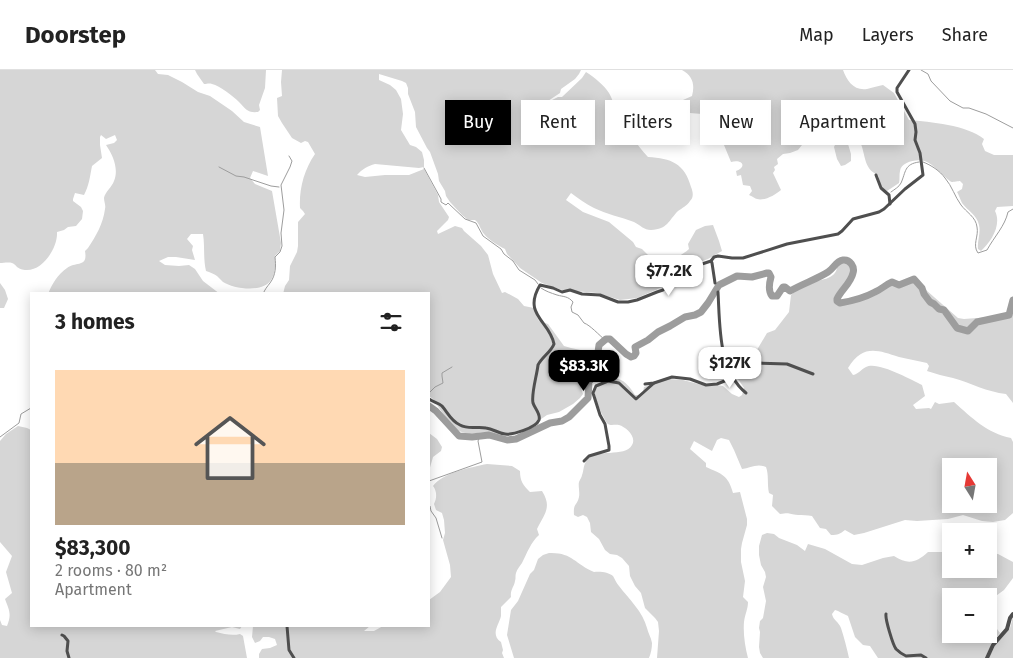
<!DOCTYPE html>
<html lang="en">
<head>
<meta charset="utf-8">
<style>
	body { margin:0; font-family:"Fira Sans",sans-serif; background:#f2f2f2; color:#222; height:100vh; display:flex; flex-direction:column; font-size:19px; white-space:nowrap }
	* { box-sizing:border-box; margin:0 }
	p { font-size:16px; color:#767676 }
	.icon { flex:none; width:28px; height:28px; fill:none; stroke:currentColor; stroke-width:2; stroke-linecap:round; stroke-linejoin:round }
	.map { position:relative; flex:1; overflow:hidden }
	.drawer { position:absolute; left:30px; top:222px; width:400px; height:335px; display:flex; flex-direction:column; background:#fff; border-radius:0px; box-shadow:0 2px 12px #0003 }
	.drawer>* { flex:none }
	.hud { position:absolute; left:445px; top:30px; width:475px; height:45px; display:flex; gap:10px }
	.needle { width:32px; rotate:349deg }
	.controls { position:absolute; left:942px; top:388px; display:grid; gap:10px }
	.controls a { display:grid; place-items:center; width:55px; height:55px; border-radius:0px; background:#fff; box-shadow:0 2px 12px #0003; font-size:25px }
	.price { position:absolute; translate:-50% -42px; padding:0 11px; border-radius:10px; background:#fff; color:#222; font-size:16px; line-height:32px; filter:drop-shadow(0 1px 2px #0008) }
	.price::after { content:''; position:absolute; left:50%; top:30px; width:15px; height:11px; margin-left:-8px; background:inherit; clip-path:polygon(0 0,100% 0,50% 100%) }
	.price.active { background:#000; color:#fff }
	ul { padding:0; list-style:none }
	li { display:grid; align-content:center; gap:10px; height:265px; padding:0 25px }
	li+li { border-top:1px solid #e0e0e0 }
	li span { display:grid; place-items:center; height:155px; border-radius:0px; color:#555 }
	li>.icon { margin-inline-start:auto }
	span .icon { width:90px; height:90px; fill:#fffc; stroke-width:1 }
	li b { font-size:21px }
	h2 { display:flex; justify-content:space-between; align-items:center; height:60px; padding:0 25px; font-size:21px }
	.chip { padding:0 18px; border-radius:0px; background:#fff; box-shadow:0 2px 12px #0003; font-size:18px; line-height:45px }
	.chip.active { background:#000; color:#fff }
	header { display:flex; align-items:center; gap:30px; box-sizing:border-box; height:70px; padding:0 25px; background:#fff; border-bottom:1px solid #e0e0e0 }
	header strong { font-size:24px }
	nav { display:flex; gap:28px; margin-inline-start:auto; font-size:18px }
	.map>svg:first-child { display:block }
</style>
</head>
<body>
<header>
<strong>Doorstep</strong>
<nav><a>Map</a><a>Layers</a><a>Share</a></nav>
</header>
<div class="map">
<svg width="1013" height="588" viewBox="0 0 1013 588">
	<rect width="100%" height="100%" fill="#fff"/>
	<!-- green -->
	<g fill="#d6d6d6" fill-rule="evenodd">
		<path d="M0,0H155L158,4L168,5L182,12L198,22L210,26L232,41L244,52L260,57L268,106L253,101L250,108L255,114L272,121L281,173L280,181L275,186C275,194 276,203 271,210C263,223 234,219 223,212C221,210 219,208 217,206C214,204 210,202 206,201C203,188 205,176 203,164H191L187,169L193,176L192,180L195,190L176,187H168L159,191L165,195L179,196L189,195L195,199L203,211L220,224H48C52,214 58,204 67,198C76,191 88,198 85,181L88,178C96,166 103,154 105,139C106,135 104,132 104,128C105,122 112,117 114,111C119,99 113,85 106,75L114,73L117,70L115,65L106,69L101,65L100,67V75L102,88L92,96C90,106 89,116 84,125L75,123L73,129V131L81,137L83,141L82,149L76,156L68,157L64,160L57,162C58,178 42,202 25,200C16,199 17,195 12,193C9,192 3,193 0,193Z"/>
		<path d="M195,0H266L265,18L259,35L260,40L258,42C247,43 246,39 239,32C233,26 220,16 212,14C209,13 207,14 204,14L197,4Z"/>
		<path d="M282,0H581L579,4L575,9L561,19L560,23L548,31V32L558,27H562L582,8L586,2C594,7 604,15 609,23C612,28 613,33 616,38C624,53 636,75 648,87C671,88 685,94 691,117C693,122 694,127 690,131C687,136 682,138 678,141C668,151 668,159 651,160C644,160 640,155 634,152C621,147 606,144 594,138C586,134 578,128 571,123L566,130L583,142L609,152L633,172L636,177L642,179L653,190C667,190 678,189 689,179L688,174L696,160L705,156L713,155L719,171L722,181L708,189L697,193L685,199L665,215L656,220L637,228L620,230L597,223L562,220L542,213L520,198L507,184L505,179C497,175 489,170 484,164C480,159 480,154 475,150H468L462,145L450,132L446,126L445,121L439,111L438,104L430,82L427,78L416,57L415,42L408,24V18L406,13L402,11L379,4V10L390,15L396,20L401,29L403,44L401,60L410,75L416,77L422,82L424,90V97L419,98L375,94C368,96 362,99 357,105L365,107L385,105H409L424,99L438,125L439,132L449,147L448,150L437,161L438,164L455,156L462,158L464,161L481,176L488,185L493,204L502,223L505,222L518,229L524,236L534,238L537,247L539,251L548,254L564,276L571,278L590,282C597,303 584,298 581,312C580,316 582,321 583,324L580,328L573,334L559,342L547,345L522,362L509,366L485,362L469,364L455,360L448,351L433,329L429,326V224H283L285,216L289,210L290,196L297,182L298,176V152L305,144L303,141L300,138C299,119 304,100 315,84L308,72L305,71L301,73L292,68L282,53L278,46L277,28L282,26L281,12Z"/>
		<path d="M682,0H843C847,11 854,21 867,19C872,18 877,16 883,15L894,23L909,50C930,52 967,55 984,69L982,74L985,81L994,85H1013V136L997,137L995,141C1002,155 991,172 981,181L978,179C977,171 981,163 979,155C977,145 968,141 962,133C960,129 959,125 957,122L962,119L963,114L960,111C959,111 953,112 952,112C948,111 934,95 927,92C920,88 901,91 900,101C899,105 900,109 899,113L887,121C880,119 880,111 878,105C863,99 866,84 860,72L855,71L848,74L851,84V91L845,95L841,96L837,89L834,77C839,68 833,54 825,47H819C809,58 815,57 812,67L806,70L798,80L790,83L783,84L777,89L778,94L774,97L775,100L773,103L781,120C775,125 765,131 757,129C756,129 750,125 749,125L752,121L750,116L743,115L741,105L737,106L736,101C747,97 743,89 731,92L724,75L713,56L702,44L690,43L686,38L683,30L692,26C695,15 693,6 682,0Z"/>
		<path d="M845,191C864,197 838,221 834,231L837,233L840,234L863,229L879,222L882,218L888,215L892,214L900,216L914,212L920,218L926,220L958,248L964,249L990,247L997,250L1007,248L1012,245L1013,238V333L1006,324C987,322 971,313 953,308C944,306 936,304 927,301L929,296L927,293C918,291 908,289 899,287C877,280 863,274 848,298L853,305C859,304 861,299 866,297C878,291 911,310 922,315L925,326L913,335L916,339L929,338L931,339L935,332L939,334L954,332C972,348 987,363 1011,368L1013,372V443L1005,450L993,452L982,451L963,445L948,449L917,451L905,450L864,463L854,465L845,460C840,464 838,465 831,465L826,459L820,458L812,446C807,445 803,445 798,445C789,444 790,442 780,444L772,436L773,425L769,423C767,414 769,405 766,397C757,393 750,398 742,399L734,380L729,370L721,368L717,370L712,381L694,371L690,379L706,393V397C722,404 728,405 733,423L740,422L747,449V455L742,473L741,479V492L745,511L743,527L748,532C748,539 745,544 744,552C743,563 745,577 748,588H657L659,561L658,552L655,548L645,538L641,523L635,516L630,506L629,496L622,488L617,485L610,484L605,480L599,469L591,462L590,453L587,447L583,445L578,447L574,445C573,433 577,436 579,427C580,422 578,416 579,412C580,409 582,407 582,405C584,400 583,395 587,390C595,378 625,388 632,375C637,367 626,357 619,355C615,354 611,356 608,354C604,350 594,328 595,322C596,318 601,313 605,311C619,303 628,314 635,325H638L643,322L644,317L669,309L683,310L706,316L717,315L723,316L732,324L739,327L742,325L744,318L738,309L737,306L750,297L751,290L767,263L775,260L789,242L791,225C796,220 802,216 808,213C818,210 837,210 837,196ZM951,396H989V434H951Z"/>
		<polygon points="0,213 5,220 8,229 4,238 0,238"/>
		<path d="M18,356L27,358L31,360V556H242L240,559L232,557L215,561L216,562C224,564 232,566 240,564L243,566L247,588H0V550L2,555L7,556C12,544 9,540 5,529L12,523L6,502L12,486L0,472V371L6,364Z"/>
		<polygon points="429,363 437,369 442,377 441,381 433,387 429,401"/>
		<path d="M487,394L512,396L520,401C520,411 523,415 530,422L542,421C552,437 545,443 537,459L539,465C531,472 527,483 522,493C520,496 517,499 516,503C515,506 516,508 515,511C514,517 510,520 511,527L501,537C501,539 501,544 501,546C499,555 490,564 501,572L503,580L502,583L504,588H259V584L262,579L270,578L277,575L275,569L269,567H263L260,571L255,573L252,567L253,556H370L364,561H374L383,556H429V530L440,522L451,507L450,495L443,470L445,463L444,450L442,443L436,440L434,434C437,428 437,421 433,416C442,403 472,397 487,394Z"/>
		<path d="M767,463L774,464L779,468L797,475L805,481L808,474L825,479L852,494L862,495L883,488L894,486C908,495 916,493 928,482H943L951,486V499H989V483L998,484L1013,492V508L1004,520L989,531V526H951V564H989V550L994,555L1000,563L993,571L985,588H878L870,576L863,575L855,567L848,546C843,544 839,541 835,540L832,544C833,550 839,552 841,558C844,567 847,579 849,588H763L760,583L759,577L760,562L759,558L760,551L763,548L766,531L763,517L766,507L765,502L761,495L759,485V476L762,465Z"/>
		<path d="M549,483C572,482 575,494 594,502C599,501 609,502 613,506C615,509 616,513 619,516C629,529 643,542 647,558C648,563 651,567 652,573C652,578 651,583 649,588H514L507,565L511,540L518,531L530,504L534,500L538,489L543,485Z"/>
		<polygon points="1013,547 1013,588 989,588 995,575 1010,558"/>
	</g>
	<g fill="none" stroke-linecap="round" stroke-linejoin="round">
		<!-- stream -->
		<g stroke="#9d9d9d" stroke-width="1">
			<polyline points="921,0 928,4 931,11 950,31 963,38 969,38 986,44 1013,58"/>
			<path d="M923,92C931,95 940,101 945,108C952,116 955,127 961,135C966,142 976,147 977,157C979,166 972,175 978,183L987,180C994,167 1005,156 1008,142L1013,139"/>
			<polyline points="219,97 236,106 244,107 271,116 279,117"/>
			<polyline points="424,98 441,129 441,132 446,135 448,133 465,149 476,153 483,166 501,179 504,184 513,191 519,200 535,210 538,214"/>
			<path d="M891,122C895,119 899,117 901,113C906,102 904,94 919,92"/>
			<path d="M541,218C545,221 551,223 557,225C564,227 568,226 573,232L571,237L572,242L578,245L584,253C590,255 599,265 605,270"/>
			<path d="M263,224C265,219 267,217 270,213C276,205 276,196 275,187L280,182L282,176L281,163L284,140L281,115L290,97L292,91L289,86"/>
			<polyline points="429,323 435,317 443,313 442,306 442,303 452,297"/>
			<polyline points="0,367 19,353 21,344 31,338"/>
			<polyline points="429,411 482,392 478,371 480,366"/>
			<polyline points="429,435 430,436 431,441 436,448 442,468"/>
		</g>
		<!-- river -->
		<path stroke="#9d9d9d" stroke-width="7" d="M429,336L436,341L459,366L472,367L489,365L507,370L516,369L550,353L562,351L569,347L588,328L589,312L597,301L599,286L598,282L599,275L606,269H610L626,284L631,287L634,286L636,283L635,277L648,270L658,262L670,256L685,247L695,245L701,242L708,233L719,215L737,206L752,207L767,203H769L771,207C769,214 768,221 772,226H777L783,217H785L790,221C802,214 817,209 828,202C834,198 836,191 843,190C850,189 855,197 853,203C851,213 841,220 837,229V231L840,233C852,231 864,228 875,222C882,219 885,215 892,212L899,215L914,209L922,218L924,224L930,232L934,234L939,239L944,240L957,258L968,261L977,252L1009,245L1013,230"/>
		<!-- minor -->
		<g stroke="#4f4f4f" stroke-width="3">
			<polyline points="876,105 881,118 889,125 890,134"/>
			<polyline points="711,191 712,193 715,213"/>
			<path d="M718,222C720,256 718,300 746,323"/>
			<polyline points="645,314 654,313 672,307 690,309 706,315 717,314 727,310 748,295 758,293 787,294 813,304"/>
			<path d="M429,329C433,332 439,333 442,336C448,343 451,351 460,355C469,360 477,356 486,358C493,359 498,363 505,364C512,365 536,358 539,350C541,344 535,339 533,333C531,324 537,305 538,295C542,287 551,282 554,274C550,251 522,245 540,215L553,218L562,222L570,220L582,224L600,225L618,232H628L637,230L657,222L663,220L681,204L690,198L711,191L714,187L718,186L732,188H743L787,174L838,164L842,161L853,149L879,142L884,139L905,119L923,105L920,83L915,70L916,62L915,54L897,22V18L909,0"/>
			<polyline points="584,391 589,386 609,380 609,376 605,354 600,345 593,323 596,316 608,311 619,313 636,329 654,313"/>
			<path d="M886,544C885,549 893,575 896,579C899,582 902,584 906,586L921,585L926,588"/>
			<polyline points="287,556 289,580 294,588"/>
			<polyline points="62,565 64,566 68,571 67,581 69,588"/>
		</g>
		<!-- tertiary -->
		<polyline stroke="#4f4f4f" stroke-width="4" points="987,588 993,575 1007,559 1010,548 1013,544"/>
	</g>
</svg>
<div class="controls">
<a><svg class="needle" viewBox="-14 -14 28 28"><path d="M0-13l5 13h-10z" fill="#e53935"/><path d="M0 13l5-13h-10z" fill="#767676"/></svg></a>
<a>+</a>
<a>−</a>
</div>
<b class="price" style="left:669px;top:227px">$77.2K</b>
<b class="price" style="left:730px;top:319px">$127K</b>
<b class="price active" style="left:584px;top:322px">$83.3K</b>
<div class="hud">
<a class="chip active">Buy</a>
<a class="chip">Rent</a>
<a class="chip">Filters</a>
<a class="chip">New</a>
<a class="chip">Apartment</a>
</div>
<section class="drawer">
<h2>3 homes<svg class="icon" aria-label="filters" viewBox="0 0 24 24"><path d="M4 7h16M4 17h16"/><circle cx="9" cy="7" r="2"/><circle cx="15" cy="17" r="2"/></svg></h2>
<ul>
<li><span style="background:linear-gradient(#ffd9b3 60%,#b9a48a 0)"><svg class="icon" aria-label="home" viewBox="0 0 24 24"><path d="M3 11l9-7 9 7M6 9v11h12V9"/></svg></span><div><b>$83,300</b><p>2 rooms · 80 m²</p><p>Apartment</p></div></li>
</ul>
</section>
</div>
</body>
</html>
